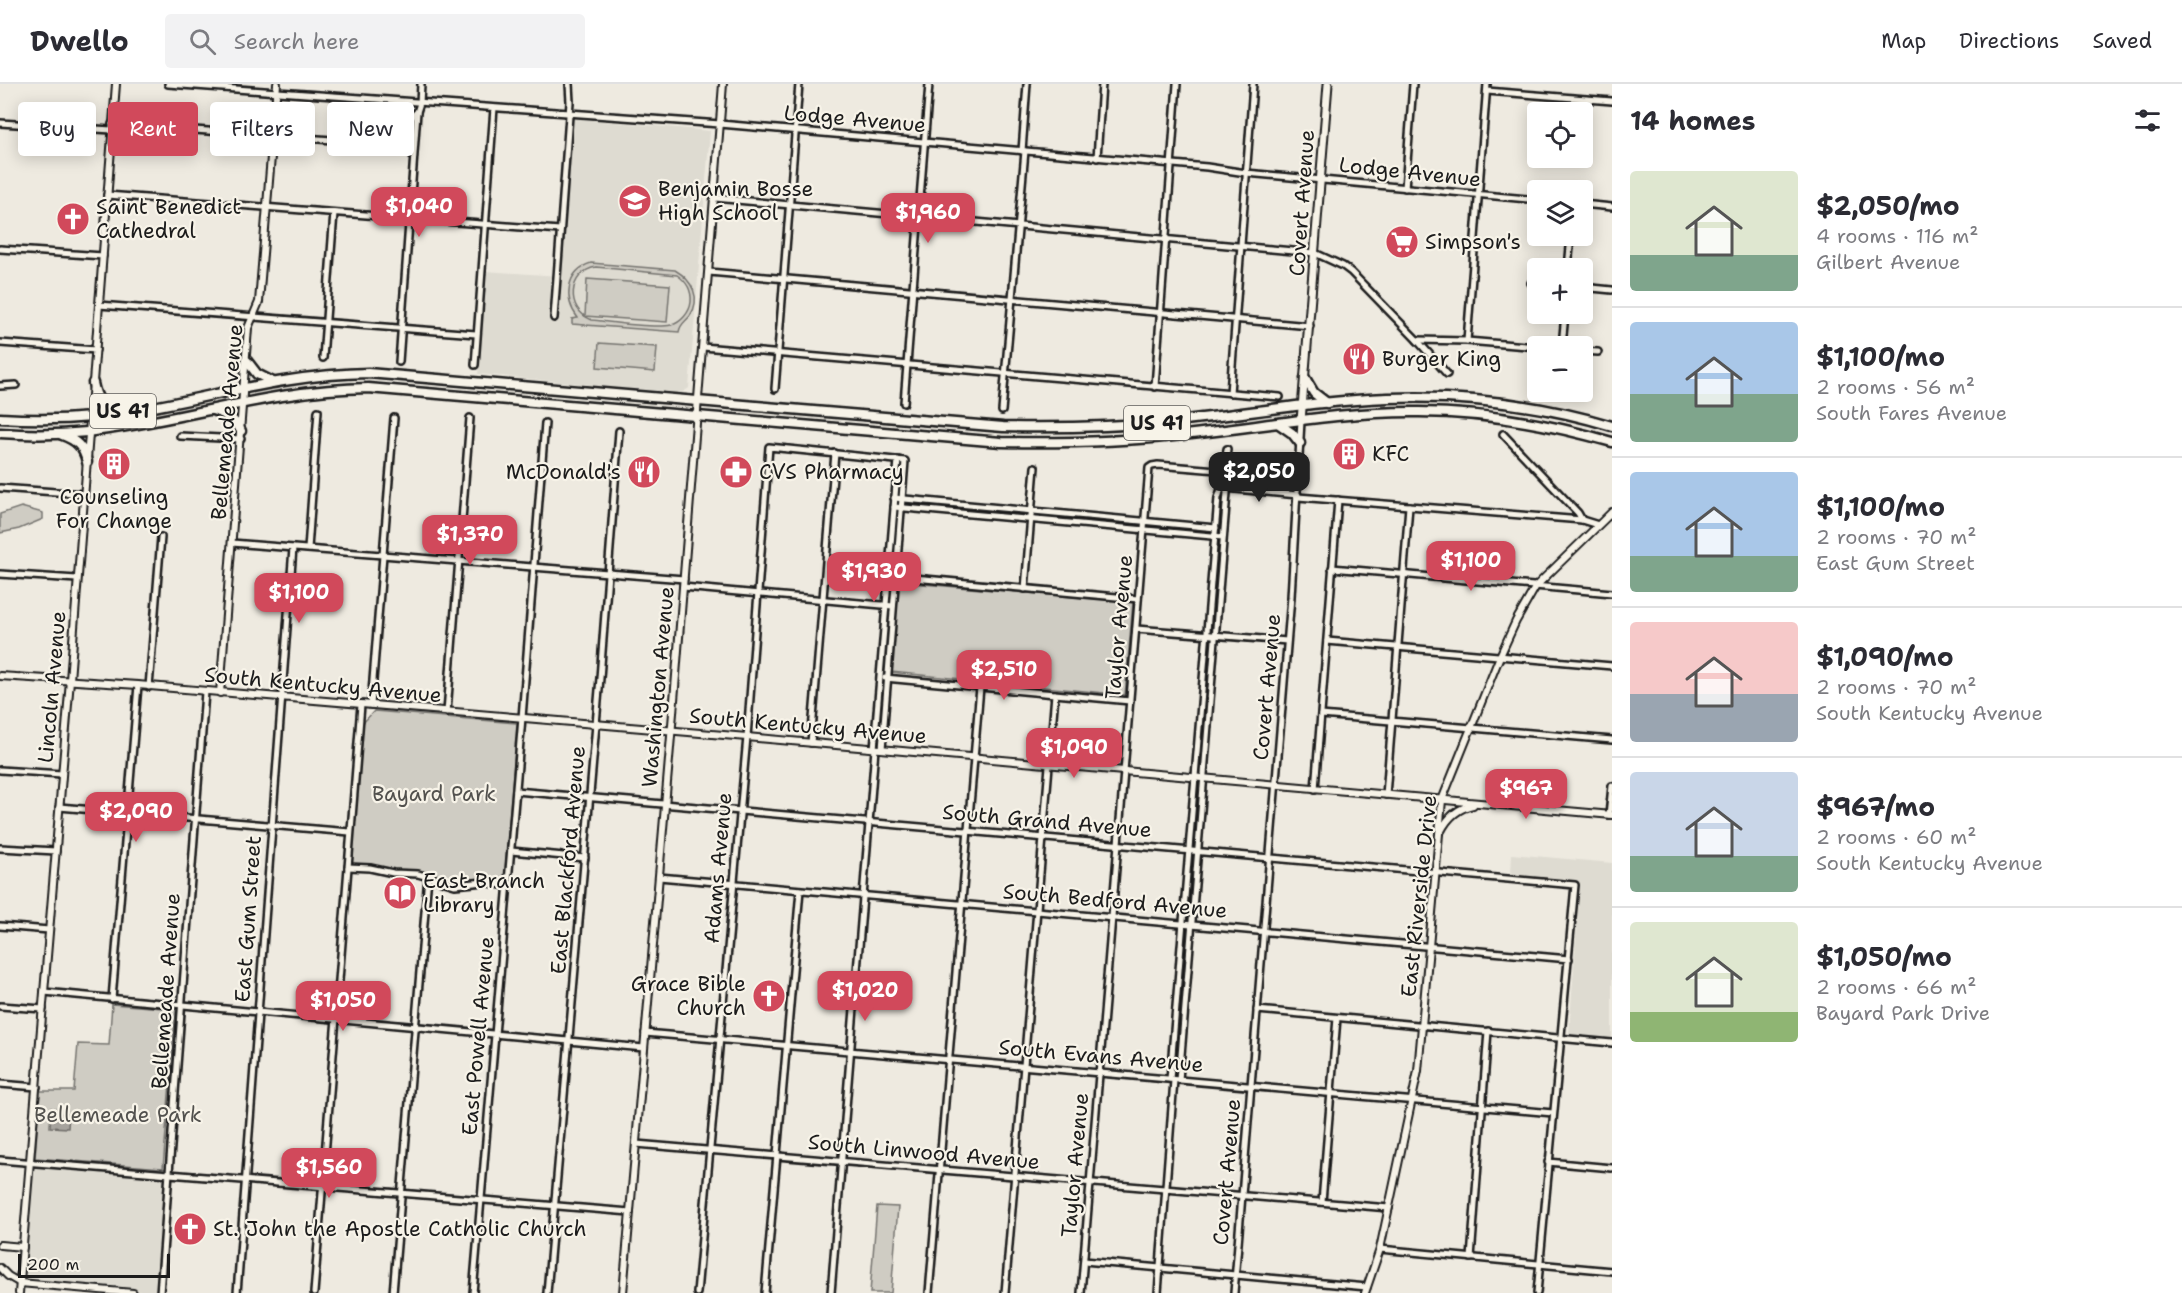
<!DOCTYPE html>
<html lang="en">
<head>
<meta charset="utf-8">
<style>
	body { margin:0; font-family:"Shantell Sans",sans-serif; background:#f2f2f3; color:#2b2b33; height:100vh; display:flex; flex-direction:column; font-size:22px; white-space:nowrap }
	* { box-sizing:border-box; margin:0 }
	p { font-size:20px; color:#7c7c81 }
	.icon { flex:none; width:33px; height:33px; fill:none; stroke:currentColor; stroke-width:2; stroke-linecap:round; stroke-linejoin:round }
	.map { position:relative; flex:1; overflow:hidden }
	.details { display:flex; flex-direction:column; background:#fff; width:570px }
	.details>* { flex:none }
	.guide { position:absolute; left:18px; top:18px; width:570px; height:54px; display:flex; gap:12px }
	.fabs { position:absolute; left:1527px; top:18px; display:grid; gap:12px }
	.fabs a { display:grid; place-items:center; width:66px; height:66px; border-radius:6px; background:#fff; box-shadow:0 3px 15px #0003; font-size:30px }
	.scale { position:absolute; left:18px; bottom:15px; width:152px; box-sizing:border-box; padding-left:6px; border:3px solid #1c1c1c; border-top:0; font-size:16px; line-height:21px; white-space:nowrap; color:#1c1c1c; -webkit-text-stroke:4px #f7f3e8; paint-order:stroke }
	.price { position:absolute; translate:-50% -51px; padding:0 14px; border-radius:12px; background:#d1495b; color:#fff; font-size:20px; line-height:39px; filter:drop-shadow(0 2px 3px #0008) }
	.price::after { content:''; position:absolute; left:50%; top:36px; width:18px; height:14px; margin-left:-9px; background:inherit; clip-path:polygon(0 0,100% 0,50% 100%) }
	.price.active { background:#222; color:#fff }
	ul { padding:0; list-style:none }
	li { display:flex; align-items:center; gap:18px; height:150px; padding:0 18px }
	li+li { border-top:2px solid #e1e1e2 }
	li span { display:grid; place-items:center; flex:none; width:168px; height:120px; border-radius:6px; color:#555 }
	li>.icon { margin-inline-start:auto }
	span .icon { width:72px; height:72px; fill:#fffc; stroke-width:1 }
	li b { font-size:26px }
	h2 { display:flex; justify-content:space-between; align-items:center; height:72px; padding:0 18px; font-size:26px }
	.chip { padding:0 21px; border-radius:6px; background:#fff; box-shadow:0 3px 15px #0003; font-size:21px; line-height:54px }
	.chip.active { background:#d1495b; color:#fff }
	header { display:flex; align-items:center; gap:36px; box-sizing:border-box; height:84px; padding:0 30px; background:#fff; border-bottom:2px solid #e1e1e2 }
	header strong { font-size:28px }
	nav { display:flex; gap:33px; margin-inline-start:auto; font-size:21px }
	.search { width:420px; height:54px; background:#f2f2f3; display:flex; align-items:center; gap:15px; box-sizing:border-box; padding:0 21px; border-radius:6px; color:#7c7c81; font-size:22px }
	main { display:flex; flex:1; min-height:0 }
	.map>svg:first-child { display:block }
</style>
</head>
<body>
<header>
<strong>Dwello</strong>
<div class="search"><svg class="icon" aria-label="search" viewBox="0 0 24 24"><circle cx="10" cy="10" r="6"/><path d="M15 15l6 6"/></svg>Search here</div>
<nav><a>Map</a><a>Directions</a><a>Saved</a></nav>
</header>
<main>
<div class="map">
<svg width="1612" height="1209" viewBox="0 0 1612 1209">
	<rect width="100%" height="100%" fill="#eeeae0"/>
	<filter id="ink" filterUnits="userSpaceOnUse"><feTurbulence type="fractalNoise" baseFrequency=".0167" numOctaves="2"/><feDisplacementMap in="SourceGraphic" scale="12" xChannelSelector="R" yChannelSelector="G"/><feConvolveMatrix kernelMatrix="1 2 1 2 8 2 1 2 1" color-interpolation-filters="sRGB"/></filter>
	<g filter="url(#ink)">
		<!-- built -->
		<g fill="#dedbd1">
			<polygon points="571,34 710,47 689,304 680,310 478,290 485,187 559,192"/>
			<polygon points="1512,770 1612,779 1612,956 1569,951 1580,799 1511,792"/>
			<polygon points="33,1081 167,1091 158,1209 22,1198"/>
		</g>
		<!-- green -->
		<g fill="#cfccc3" stroke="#767470" stroke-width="1.5" fill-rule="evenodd">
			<path d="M591,179L675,186C692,196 702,214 690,232C685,238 680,240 679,248L572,240V235L578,234C563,215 566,187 591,179ZM596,183L677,191C686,197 692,206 691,218C690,228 681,239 671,241C655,245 611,238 592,236C565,226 568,188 596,183Z"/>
			<polygon points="587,195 670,201 667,238 585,232"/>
			<polygon points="599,259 657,263 655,288 597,283"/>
			<polygon points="21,423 43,429 43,435 19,445 0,449 0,430"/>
			<polygon points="898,498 1133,518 1125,611 891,588"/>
			<polygon points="374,627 516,639 517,640 504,800 454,799 427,789 351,781 362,640"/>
			<polygon points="112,920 176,925 163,1084 35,1074 40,1007 74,1007 78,960 109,961"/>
			<polygon points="877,1122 898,1123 891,1209 870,1209"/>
		</g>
		<!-- water -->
		<polygon fill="#a6a39d" stroke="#6f6d69" stroke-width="1.5" points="51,1024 58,1025 58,1029 69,1030 68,1044 50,1043"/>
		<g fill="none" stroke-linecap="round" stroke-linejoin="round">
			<defs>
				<g id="minor">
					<polyline points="168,0 720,40 1207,83 1246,89 1538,116"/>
					<polyline points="1487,7 1612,17"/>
					<polyline points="0,39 112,46"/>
					<polyline points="112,40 414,62"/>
					<polyline points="380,59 417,28 420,19 421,0"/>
					<polyline points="1022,67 1027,0"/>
					<polyline points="1097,74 1102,0"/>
					<polyline points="1405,104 1413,0"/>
					<polyline points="107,111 560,146"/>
					<polyline points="715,114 1315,169 1343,182 1351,188 1417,256 1447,290"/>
					<polyline points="1582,120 1612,123"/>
					<polyline points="0,165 103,172"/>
					<polyline points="1568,184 1571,152"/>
					<polyline points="709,188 1310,242"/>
					<polyline points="1531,199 1538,199"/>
					<polyline points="1582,203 1612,206"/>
					<polyline points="99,221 476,250"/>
					<polyline points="554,234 570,18 569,0"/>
					<polyline points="1417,256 1467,257 1538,263"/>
					<polyline points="1467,257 1487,0"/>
					<polyline points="0,259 96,266"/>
					<polyline points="1562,262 1565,230"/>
					<polyline points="703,263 1280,313"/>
					<polyline points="1582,267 1598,268"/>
					<polyline points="323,274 334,129"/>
					<polyline points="399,278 417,28"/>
					<polyline points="475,281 494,24"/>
					<polyline points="0,302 16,301"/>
					<polyline points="1155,303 1177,0"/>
					<polyline points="775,305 799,0"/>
					<polyline points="1230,309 1253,0"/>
					<polyline points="904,319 929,0"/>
					<polyline points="1002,327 1025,67"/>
					<polyline points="1503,350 1578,429 1582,436"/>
					<polyline points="180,352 241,355"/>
					<polyline points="0,404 84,410"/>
					<polyline points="1225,404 1298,411"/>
					<polyline points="1298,413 1582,436 1598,441"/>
					<polyline points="894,414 1216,444"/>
					<polyline points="894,423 1223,453"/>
					<polyline points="232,459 684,495"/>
					<polyline points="308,465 318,327"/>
					<polyline points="1332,484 1612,509"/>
					<polyline points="0,490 77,495"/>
					<polyline points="893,492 1138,515"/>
					<polyline points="683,503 893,522"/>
					<polyline points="1025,505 1035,383"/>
					<polyline points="1136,545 1287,557"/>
					<polyline points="1327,557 1612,582"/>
					<polyline points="885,594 1130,617"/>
					<polyline points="149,603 161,453"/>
					<polyline points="371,621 394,334"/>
					<polyline points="447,628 470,334"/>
					<polyline points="1321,631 1612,656"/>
					<polyline points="811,659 835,369"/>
					<polyline points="874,665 898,376"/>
					<polyline points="0,686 62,690"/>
					<polyline points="1315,705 1338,416"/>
					<polyline points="516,707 1575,801 1537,1209"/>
					<polyline points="1386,711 1409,422"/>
					<polyline points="59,723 350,748"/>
					<polyline points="1609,731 1612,702"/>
					<polyline points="0,764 56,767"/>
					<polyline points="511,767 585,774"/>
					<polyline points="348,783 370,784 393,789 418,790 455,801 484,798 508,802"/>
					<polyline points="659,793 1569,875"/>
					<polyline points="0,842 49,846"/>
					<polyline points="44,908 644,964"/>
					<polyline points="112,915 138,601"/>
					<polyline points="0,922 43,925"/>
					<polyline points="1257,926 1612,959"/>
					<polyline points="645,949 1553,1029"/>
					<polyline points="1170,995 1218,414 1224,396"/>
					<polyline points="1179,996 1227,409 1224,394 1227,365"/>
					<polyline points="0,1000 37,1003"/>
					<polyline points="636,1060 1389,1124"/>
					<polyline points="0,1076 630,1128"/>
					<polyline points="1548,1078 1612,1084"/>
					<polyline points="1322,1118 1337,934"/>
					<polyline points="1380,1165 1612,1187"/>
					<polyline points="1471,1174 1488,947"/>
					<polyline points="1084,1177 1367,1203"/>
					<polyline points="160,1209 205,608"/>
					<polyline points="237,1209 293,464"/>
					<polyline points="314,1209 361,621"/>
					<polyline points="393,1209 428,792"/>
					<polyline points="473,1209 522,634 545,339"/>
					<polyline points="547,1209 600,594 619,347"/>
					<polyline points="697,1209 747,653 769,363 905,377 882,665"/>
					<polyline points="765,1209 800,806"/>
					<polyline points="831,1209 875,665"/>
					<polyline points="929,1209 980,603"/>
					<polyline points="1005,1209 1055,610"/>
					<polyline points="1081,1209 1149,384 1152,382 1158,381 1299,393"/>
					<polyline points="1158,1209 1174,996"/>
					<polyline points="1234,1209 1291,513 1301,337"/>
				</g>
				<g id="tertiary">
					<polyline points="0,592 138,601 747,653 1612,731"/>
					<polyline points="220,609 248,244 259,218 277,0"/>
					<path d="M1441,747C1448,733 1458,724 1473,721"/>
					<polyline points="0,1161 23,1163"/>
					<polyline points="0,1184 8,1192 20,1199 133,1209"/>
					<polyline points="19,1209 70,596 116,0"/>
					<polyline points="623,1209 673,629 723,0"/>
					<polyline points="1365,1209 1380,1165 1418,987 1442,716 1500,572 1516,537 1536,502 1612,428"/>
				</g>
				<polyline id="secondary" points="1301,337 1328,0"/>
				<g id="trunk">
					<polyline points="247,277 257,290 273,298"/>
					<polyline points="1305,294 1314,309 1327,319"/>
					<path d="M93,299C96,314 101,323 117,327"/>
					<path d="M212,326C226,330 234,334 241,347"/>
					<path d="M0,334C31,336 61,336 92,333C185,322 274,290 368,289L1003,343C1057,344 1112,343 1166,338C1240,331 1313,317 1388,314C1464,311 1539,320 1612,342"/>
					<polyline points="1279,340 1292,349 1300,359"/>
					<path d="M0,349C29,351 58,351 87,348C182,337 272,305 368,304L1001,358C1059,359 1117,358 1174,352C1255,344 1337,327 1419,328C1485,328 1549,340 1612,358"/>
					<path d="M62,351C76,356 84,363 87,378"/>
				</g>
			</defs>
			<!-- minor casing -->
			<use href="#minor" stroke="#1c1c1c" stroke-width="10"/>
			<!-- tertiary casing -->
			<use href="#tertiary" stroke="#1c1c1c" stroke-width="10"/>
			<!-- secondary casing -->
			<use href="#secondary" stroke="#1c1c1c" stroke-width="11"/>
			<!-- trunk casing -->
			<use href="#trunk" stroke="#1c1c1c" stroke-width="13"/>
			<!-- minor -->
			<use href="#minor" stroke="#f7f3e8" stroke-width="5"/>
			<!-- tertiary -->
			<use href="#tertiary" stroke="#f7f3e8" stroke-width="6"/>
			<!-- secondary -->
			<use href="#secondary" stroke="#f7f3e8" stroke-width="7"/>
			<!-- trunk -->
			<use href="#trunk" stroke="#f7f3e8" stroke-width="8"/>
		</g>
	</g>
	<!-- icons -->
	<defs>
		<symbol id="school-disc" viewBox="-11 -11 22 22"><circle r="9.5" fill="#d1495b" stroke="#f7f3e8"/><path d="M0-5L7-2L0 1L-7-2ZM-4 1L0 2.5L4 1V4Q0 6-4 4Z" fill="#fff"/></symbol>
		<symbol id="church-disc" viewBox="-11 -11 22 22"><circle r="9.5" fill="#d1495b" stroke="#f7f3e8"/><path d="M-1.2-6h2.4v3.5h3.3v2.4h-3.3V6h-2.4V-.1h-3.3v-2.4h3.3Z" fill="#fff"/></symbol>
		<symbol id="supermarket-disc" viewBox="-11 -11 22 22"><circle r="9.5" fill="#d1495b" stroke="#f7f3e8"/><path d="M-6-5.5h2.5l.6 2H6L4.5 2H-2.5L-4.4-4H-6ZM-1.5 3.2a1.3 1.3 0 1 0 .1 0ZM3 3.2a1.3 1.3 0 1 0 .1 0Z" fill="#fff"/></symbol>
		<symbol id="restaurant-disc" viewBox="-11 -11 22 22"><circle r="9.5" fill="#d1495b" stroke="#f7f3e8"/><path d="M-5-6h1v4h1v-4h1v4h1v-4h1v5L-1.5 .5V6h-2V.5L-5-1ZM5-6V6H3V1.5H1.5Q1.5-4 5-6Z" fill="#fff"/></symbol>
		<symbol id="building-disc" viewBox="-11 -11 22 22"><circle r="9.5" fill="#d1495b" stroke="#f7f3e8"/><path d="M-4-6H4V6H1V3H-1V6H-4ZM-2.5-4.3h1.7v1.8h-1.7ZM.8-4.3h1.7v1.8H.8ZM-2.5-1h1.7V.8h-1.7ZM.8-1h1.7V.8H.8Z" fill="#fff"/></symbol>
		<symbol id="pharmacy-disc" viewBox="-11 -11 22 22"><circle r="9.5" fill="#d1495b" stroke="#f7f3e8"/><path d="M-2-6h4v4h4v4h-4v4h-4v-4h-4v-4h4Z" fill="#fff"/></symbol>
		<symbol id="library-disc" viewBox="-11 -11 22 22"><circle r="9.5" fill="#d1495b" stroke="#f7f3e8"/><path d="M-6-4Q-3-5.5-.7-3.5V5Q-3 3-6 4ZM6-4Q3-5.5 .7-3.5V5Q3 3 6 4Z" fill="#fff"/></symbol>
	</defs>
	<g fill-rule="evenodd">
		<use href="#school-disc" x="616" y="98" width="38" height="38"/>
		<use href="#church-disc" x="54" y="116" width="38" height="38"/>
		<use href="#supermarket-disc" x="1383" y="139" width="38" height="38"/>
		<use href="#restaurant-disc" x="1340" y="256" width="38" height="38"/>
		<use href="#building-disc" x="1330" y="351" width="38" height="38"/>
		<use href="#building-disc" x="95" y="361" width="38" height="38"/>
		<use href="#restaurant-disc" x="625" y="369" width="38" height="38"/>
		<use href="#pharmacy-disc" x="717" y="369" width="38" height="38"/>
		<use href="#library-disc" x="381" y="790" width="38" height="38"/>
		<use href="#church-disc" x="750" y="893" width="38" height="38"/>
		<use href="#church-disc" x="171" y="1126" width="38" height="38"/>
	</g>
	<g text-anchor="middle" stroke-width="4.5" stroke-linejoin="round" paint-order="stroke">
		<!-- shield labels -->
		<g fill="#f7f3e8" stroke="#5e5c59" stroke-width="1.5">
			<rect x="90" y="310" width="66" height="34" rx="4.5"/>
			<rect x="1124" y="322" width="66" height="34" rx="4.5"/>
		</g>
		<g font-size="20" font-weight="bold" fill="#1c1c1c">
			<text x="123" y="334">US 41</text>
			<text x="1157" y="346">US 41</text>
		</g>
		<!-- street labels -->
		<g font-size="21" fill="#1c1c1c" stroke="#f7f3e8">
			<text transform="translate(855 35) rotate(5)" y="7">Lodge Avenue</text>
			<text transform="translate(1410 88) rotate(6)" y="7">Lodge Avenue</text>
			<text transform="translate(1302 119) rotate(-86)" y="7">Covert Avenue</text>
			<text transform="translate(227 338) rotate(-85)" y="7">Bellemeade Avenue</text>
			<text transform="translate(1119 543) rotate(-85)" y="7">Taylor Avenue</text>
			<text transform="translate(323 601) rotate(5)" y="7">South Kentucky Avenue</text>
			<text transform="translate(52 603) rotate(-85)" y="7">Lincoln Avenue</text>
			<text transform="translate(658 603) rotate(-85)" y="7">Washington Avenue</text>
			<text transform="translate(1267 603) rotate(-85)" y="7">Covert Avenue</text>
			<text transform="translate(808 642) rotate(5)" y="7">South Kentucky Avenue</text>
			<text transform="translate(1047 737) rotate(5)" y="7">South Grand Avenue</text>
			<text transform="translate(568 776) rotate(-85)" y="7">East Blackford Avenue</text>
			<text transform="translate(718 784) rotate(-85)" y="7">Adams Avenue</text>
			<text transform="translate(1419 812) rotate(-84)" y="7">East Riverside Drive</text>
			<text transform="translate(1115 817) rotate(5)" y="7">South Bedford Avenue</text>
			<text transform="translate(248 835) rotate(-86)" y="7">East Gum Street</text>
			<text transform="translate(166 907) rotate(-86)" y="7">Bellemeade Avenue</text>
			<text transform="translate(478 952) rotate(-85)" y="7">East Powell Avenue</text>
			<text transform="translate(1101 972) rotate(5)" y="7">South Evans Avenue</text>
			<text transform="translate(924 1068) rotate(5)" y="7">South Linwood Avenue</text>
			<text transform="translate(1075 1081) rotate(-85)" y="7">Taylor Avenue</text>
			<text transform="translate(1227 1088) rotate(-85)" y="7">Covert Avenue</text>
		</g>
		<!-- poi labels -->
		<g font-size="21" fill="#1c1c1c" stroke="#f7f3e8" text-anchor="start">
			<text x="658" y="112">Benjamin Bosse<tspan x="658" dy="24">High School</tspan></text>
			<text x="96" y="130">Saint Benedict<tspan x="96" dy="24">Cathedral</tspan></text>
			<text x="1425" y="165">Simpson's</text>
			<text x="1382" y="282">Burger King</text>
			<text x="1372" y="377">KFC</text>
			<text x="621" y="395" text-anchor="end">McDonald's</text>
			<text x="759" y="395">CVS Pharmacy</text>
			<text x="114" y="420" text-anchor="middle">Counseling<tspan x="114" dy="24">For Change</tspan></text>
			<text x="423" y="804">East Branch<tspan x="423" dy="24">Library</tspan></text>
			<text x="746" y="907" text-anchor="end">Grace Bible<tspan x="746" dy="24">Church</tspan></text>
			<text x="213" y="1152">St. John the Apostle Catholic Church</text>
		</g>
		<!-- park labels -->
		<g font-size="21" fill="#52514e" stroke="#f7f3e8">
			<text x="434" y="717">Bayard Park</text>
			<text x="118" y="1038">Bellemeade Park</text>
		</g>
	</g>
</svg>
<div class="fabs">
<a><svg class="icon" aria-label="locate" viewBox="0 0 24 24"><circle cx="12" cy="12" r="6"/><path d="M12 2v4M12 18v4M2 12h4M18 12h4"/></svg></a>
<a><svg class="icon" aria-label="layers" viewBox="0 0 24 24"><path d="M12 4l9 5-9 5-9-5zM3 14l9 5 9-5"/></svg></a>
<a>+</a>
<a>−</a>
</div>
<div class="scale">200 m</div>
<b class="price" style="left:419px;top:154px">$1,040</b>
<b class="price" style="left:928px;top:160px">$1,960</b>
<b class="price active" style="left:1259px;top:419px">$2,050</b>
<b class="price" style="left:470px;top:482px">$1,370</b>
<b class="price" style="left:1471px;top:508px">$1,100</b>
<b class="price" style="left:874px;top:519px">$1,930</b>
<b class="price" style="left:299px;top:540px">$1,100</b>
<b class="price" style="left:1004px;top:617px">$2,510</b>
<b class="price" style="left:1074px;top:695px">$1,090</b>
<b class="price" style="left:1526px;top:736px">$967</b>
<b class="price" style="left:136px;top:759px">$2,090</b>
<b class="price" style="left:865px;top:938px">$1,020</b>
<b class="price" style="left:343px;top:948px">$1,050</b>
<b class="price" style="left:329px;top:1115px">$1,560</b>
<div class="guide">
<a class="chip">Buy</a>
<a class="chip active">Rent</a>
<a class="chip">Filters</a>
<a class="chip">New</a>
</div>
</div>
<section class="details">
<h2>14 homes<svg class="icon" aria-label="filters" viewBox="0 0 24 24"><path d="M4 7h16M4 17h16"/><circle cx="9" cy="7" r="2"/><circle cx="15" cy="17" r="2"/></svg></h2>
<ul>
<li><span style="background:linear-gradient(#dfe7d0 70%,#7fa58c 0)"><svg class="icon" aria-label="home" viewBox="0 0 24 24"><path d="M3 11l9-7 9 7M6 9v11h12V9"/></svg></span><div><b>$2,050/mo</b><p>4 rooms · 116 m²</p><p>Gilbert Avenue</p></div></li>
<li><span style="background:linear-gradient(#a9c7e8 60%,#7fa58c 0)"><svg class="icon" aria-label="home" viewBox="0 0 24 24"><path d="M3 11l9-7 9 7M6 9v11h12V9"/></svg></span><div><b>$1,100/mo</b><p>2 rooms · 56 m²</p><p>South Fares Avenue</p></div></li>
<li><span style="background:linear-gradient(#a9c7e8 70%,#7fa58c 0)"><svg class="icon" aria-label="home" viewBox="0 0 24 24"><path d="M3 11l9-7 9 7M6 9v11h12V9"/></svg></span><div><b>$1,100/mo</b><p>2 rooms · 70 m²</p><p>East Gum Street</p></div></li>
<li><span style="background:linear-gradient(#f6c9c9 60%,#9aa5b1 0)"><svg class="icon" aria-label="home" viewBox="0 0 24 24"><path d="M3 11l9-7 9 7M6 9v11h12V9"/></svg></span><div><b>$1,090/mo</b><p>2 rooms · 70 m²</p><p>South Kentucky Avenue</p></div></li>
<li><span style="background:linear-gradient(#c9d6e8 70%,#7fa58c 0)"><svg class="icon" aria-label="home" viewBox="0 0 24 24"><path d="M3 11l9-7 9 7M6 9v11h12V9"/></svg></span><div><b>$967/mo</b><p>2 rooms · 60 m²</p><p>South Kentucky Avenue</p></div></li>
<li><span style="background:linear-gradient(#dfe7d0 75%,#8fb573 0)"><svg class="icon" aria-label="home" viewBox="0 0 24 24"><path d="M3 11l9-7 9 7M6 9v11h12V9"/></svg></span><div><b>$1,050/mo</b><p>2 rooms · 66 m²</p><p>Bayard Park Drive</p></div></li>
</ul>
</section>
</main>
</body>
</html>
